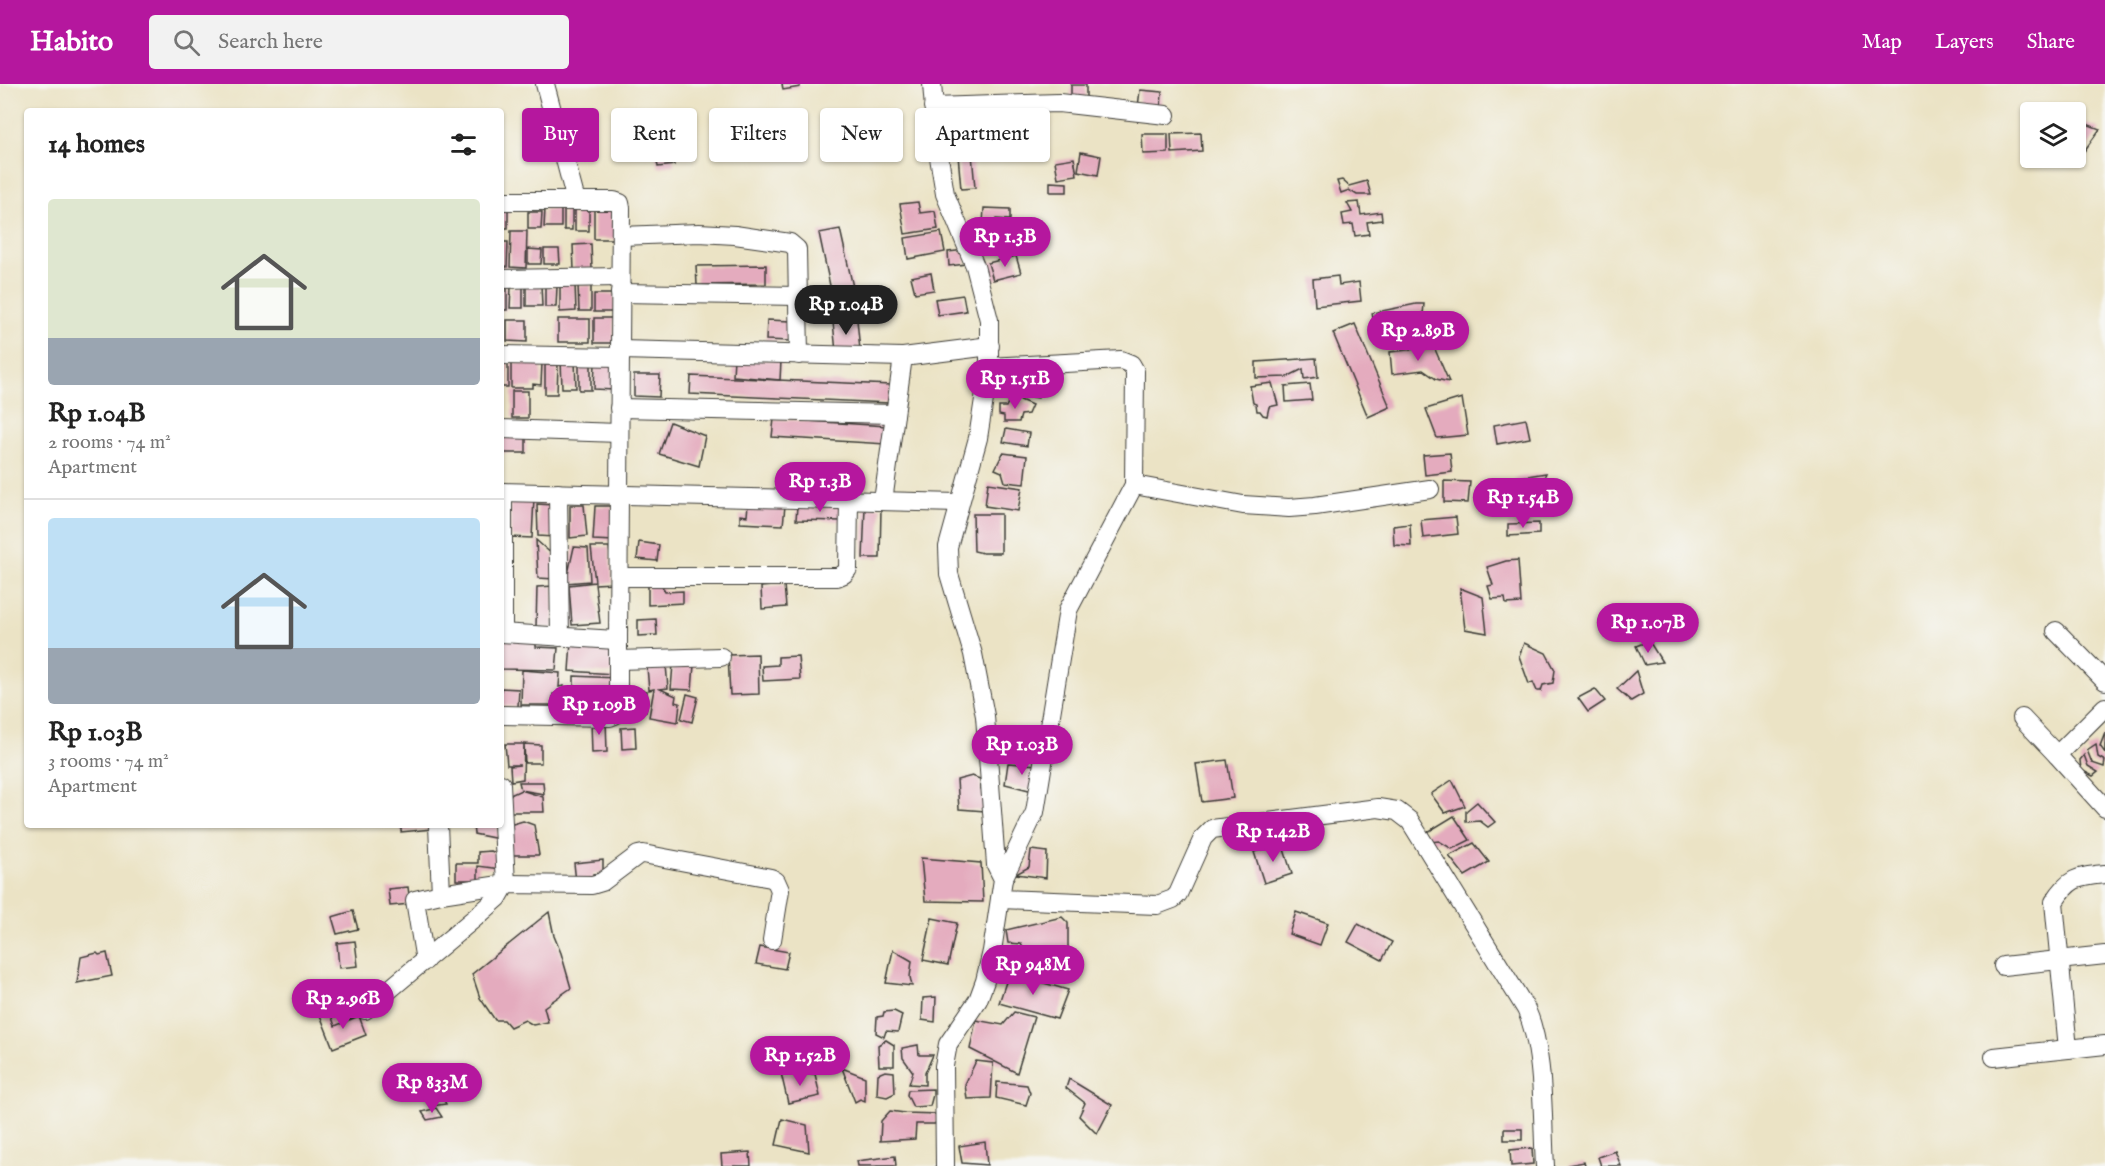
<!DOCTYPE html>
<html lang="en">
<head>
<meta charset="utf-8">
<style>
	body { margin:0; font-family:"IM FELL English",serif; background:#f2f2f2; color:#222; height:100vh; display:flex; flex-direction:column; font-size:22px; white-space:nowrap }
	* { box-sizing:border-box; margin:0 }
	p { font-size:20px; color:#767676 }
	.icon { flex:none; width:33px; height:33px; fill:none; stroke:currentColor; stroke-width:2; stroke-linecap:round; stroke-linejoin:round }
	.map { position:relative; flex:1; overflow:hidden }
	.side { position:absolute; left:24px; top:24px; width:480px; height:720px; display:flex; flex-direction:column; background:#fff; border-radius:6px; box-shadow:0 2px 4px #0004 }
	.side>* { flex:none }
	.hud { position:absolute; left:522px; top:24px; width:570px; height:54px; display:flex; gap:12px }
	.fabs { position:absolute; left:2020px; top:18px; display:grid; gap:12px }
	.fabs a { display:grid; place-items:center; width:66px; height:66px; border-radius:6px; background:#fff; box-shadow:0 2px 4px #0004; font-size:30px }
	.price { position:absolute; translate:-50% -51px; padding:0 14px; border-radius:21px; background:#b5179e; color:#fff; font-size:20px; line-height:39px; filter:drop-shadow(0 2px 3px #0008) }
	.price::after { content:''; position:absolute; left:50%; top:36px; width:18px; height:14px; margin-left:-9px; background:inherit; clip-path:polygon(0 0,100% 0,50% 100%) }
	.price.active { background:#222; color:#fff }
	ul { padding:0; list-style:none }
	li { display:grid; align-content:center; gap:12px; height:318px; padding:0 24px }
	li+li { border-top:2px solid #e0e0e0 }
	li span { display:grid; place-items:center; height:186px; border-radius:6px; color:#555 }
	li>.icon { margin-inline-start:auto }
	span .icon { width:108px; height:108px; fill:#fffc; stroke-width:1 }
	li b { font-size:26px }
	h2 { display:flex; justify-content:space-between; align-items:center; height:72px; padding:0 24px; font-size:26px }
	.chip { padding:0 21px; border-radius:6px; background:#fff; box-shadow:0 2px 4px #0004; font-size:21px; line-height:54px }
	.chip.active { background:#b5179e; color:#fff }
	header { display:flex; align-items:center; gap:36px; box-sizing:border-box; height:84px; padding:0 30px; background:#b5179e; color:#fff }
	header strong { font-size:28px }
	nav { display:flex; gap:33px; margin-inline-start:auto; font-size:21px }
	.search { width:420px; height:54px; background:#f2f2f2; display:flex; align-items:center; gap:15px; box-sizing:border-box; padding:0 21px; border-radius:6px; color:#767676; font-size:22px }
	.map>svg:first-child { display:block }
</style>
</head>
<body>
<header>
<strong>Habito</strong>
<div class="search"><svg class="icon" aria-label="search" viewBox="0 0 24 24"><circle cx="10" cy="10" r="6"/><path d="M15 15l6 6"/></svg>Search here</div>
<nav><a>Map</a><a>Layers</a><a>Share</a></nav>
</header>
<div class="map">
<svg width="2105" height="1082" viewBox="0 0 2105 1082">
	<rect width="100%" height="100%" fill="#f6f6f2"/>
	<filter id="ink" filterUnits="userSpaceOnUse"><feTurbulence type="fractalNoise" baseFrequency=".0167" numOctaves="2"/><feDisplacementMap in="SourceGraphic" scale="12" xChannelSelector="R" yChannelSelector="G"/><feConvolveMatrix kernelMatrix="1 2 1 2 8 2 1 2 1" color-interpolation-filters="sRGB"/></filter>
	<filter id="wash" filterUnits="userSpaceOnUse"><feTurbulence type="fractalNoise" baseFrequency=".008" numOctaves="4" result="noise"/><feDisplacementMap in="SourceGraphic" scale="24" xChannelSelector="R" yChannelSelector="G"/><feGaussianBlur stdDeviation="1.35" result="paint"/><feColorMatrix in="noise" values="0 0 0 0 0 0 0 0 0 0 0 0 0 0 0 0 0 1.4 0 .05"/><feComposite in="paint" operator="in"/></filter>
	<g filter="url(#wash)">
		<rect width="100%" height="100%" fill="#ebe3c5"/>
		<g id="blocks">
			<!-- building -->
			<g fill="#e4abbe">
				<polygon points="782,0 800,0 800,3 783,6"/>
				<rect x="1071" y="1" width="15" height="13"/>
				<polygon points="1140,6 1162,8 1161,25 1138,23"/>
				<polygon points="2076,36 2100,45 2082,70 2076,68"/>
				<polygon points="973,43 975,63 949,66 947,46"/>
				<polygon points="1201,49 1202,67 1172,69 1171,50"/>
				<polygon points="1142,50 1168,50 1168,69 1143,70"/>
				<polygon points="671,58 674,81 658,83 654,61"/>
				<polygon points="1081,68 1101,72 1098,91 1078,87"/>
				<polygon points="972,70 975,104 961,105 958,71"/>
				<polygon points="1074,74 1077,91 1058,94 1055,77"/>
				<polygon points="1342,96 1349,102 1367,97 1371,111 1357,111 1349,106 1341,109 1337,97"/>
				<polygon points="1050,98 1067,99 1067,108 1050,108"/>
				<polygon points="918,118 920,129 935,127 938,145 905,150 900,120"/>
				<polygon points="1359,118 1361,131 1381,128 1382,136 1367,138 1369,150 1355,152 1353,140 1344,141 1342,130 1352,128 1347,119"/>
				<rect x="575" y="122" width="14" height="25"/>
				<polygon points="594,122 612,122 612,140 617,140 617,155 594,155"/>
				<rect x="564" y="123" width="8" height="23"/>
				<polygon points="984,124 1010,125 1010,136 996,135 996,140 983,140"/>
				<polygon points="545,125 561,125 561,143 544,143"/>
				<rect x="501" y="126" width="7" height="18"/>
				<polygon points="528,128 542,128 541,145 528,145"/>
				<polygon points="840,145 855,212 833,216 819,149"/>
				<polygon points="511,147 527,147 526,184 510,183"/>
				<polygon points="941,148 945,168 908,175 905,154"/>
				<polygon points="1018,153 1020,162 1009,165 1006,156"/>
				<polygon points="501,158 508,158 507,183 501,183"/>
				<polygon points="591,160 592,185 574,186 573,161"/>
				<polygon points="528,165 542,166 541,180 528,180"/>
				<polygon points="544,165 559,165 560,180 544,180"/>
				<polygon points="965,166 966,180 949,182 948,168"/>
				<polygon points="1016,172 1021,189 993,196 988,179"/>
				<polygon points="766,181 766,200 697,201 696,182"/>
				<polygon points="931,189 934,206 915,209 911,193"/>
				<polygon points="1338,192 1339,201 1359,198 1361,217 1315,222 1313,195"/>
				<polygon points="526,200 541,200 542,222 526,222"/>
				<polygon points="560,200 575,200 576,227 560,228"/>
				<polygon points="578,201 591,201 591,227 579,227"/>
				<rect x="501" y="203" width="6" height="23"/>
				<polygon points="511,203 523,203 523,224 510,224"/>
				<polygon points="545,203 557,203 556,223 545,223"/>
				<rect x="594" y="210" width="21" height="18"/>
				<polygon points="963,211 966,227 938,231 935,215"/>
				<polygon points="1416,220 1424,220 1422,241 1376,251 1372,229"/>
				<rect x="594" y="234" width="20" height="25"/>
				<rect x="558" y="235" width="32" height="23"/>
				<polygon points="507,236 527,236 527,258 507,257"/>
				<polygon points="767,236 791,237 790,257 766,256"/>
				<polygon points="857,236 860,266 836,268 833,238"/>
				<polygon points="1355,240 1390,323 1368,333 1333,249"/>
				<polygon points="1434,263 1449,298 1436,295 1423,286 1392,290 1390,268"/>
				<rect x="501" y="274" width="7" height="29"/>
				<polygon points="734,274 781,277 780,296 733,292"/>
				<polygon points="1316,274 1318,293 1304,295 1303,285 1287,293 1256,294 1256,278"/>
				<polygon points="561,276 575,276 576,304 562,304"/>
				<polygon points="511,279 542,279 541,301 533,300 533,304 511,304"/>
				<polygon points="591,279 591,306 579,306 579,280"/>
				<polygon points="595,279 614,279 614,306 594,305"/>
				<polygon points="545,281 558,281 557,310 545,310"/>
				<polygon points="1008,286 1042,291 1038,314 1020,311 1018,305 1005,303"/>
				<polygon points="634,291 660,291 659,313 634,312"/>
				<polygon points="691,292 891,301 890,319 690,310"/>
				<polygon points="1272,299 1278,321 1269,323 1267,332 1263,331 1260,327 1257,327 1256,320 1253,319 1250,302"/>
				<polygon points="1310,300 1312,316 1286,318 1285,302"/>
				<rect x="512" y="307" width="16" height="27"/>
				<polygon points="1011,312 1032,321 1028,330 1021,331 1019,338 1004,338 1004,332 999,331 999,323 1006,323"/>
				<polygon points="1462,314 1468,351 1437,354 1426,325"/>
				<polygon points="774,335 887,342 886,360 772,353"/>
				<polygon points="1526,335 1530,354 1497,360 1494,341"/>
				<polygon points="670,338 705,352 699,382 659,370"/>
				<polygon points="1006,345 1029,349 1027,362 1003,358"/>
				<rect x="501" y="350" width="25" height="19"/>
				<polygon points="1003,369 1027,372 1024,400 1005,398 1002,388 995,385"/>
				<polygon points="1450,369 1452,388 1425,391 1423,371"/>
				<polygon points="1546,389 1543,396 1549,402 1552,423 1521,428 1515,394"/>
				<polygon points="1444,397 1470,398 1468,419 1444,418"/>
				<polygon points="988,399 1022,404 1018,427 985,422"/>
				<polygon points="510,414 534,414 532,454 511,453"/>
				<polygon points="537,420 554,421 554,453 538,452"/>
				<polygon points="748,420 785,422 783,441 740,439 740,431 747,432"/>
				<polygon points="570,421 584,421 587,452 570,454"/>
				<polygon points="595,422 612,422 615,457 593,456"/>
				<polygon points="797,422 843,422 843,437 796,436"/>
				<polygon points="865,423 881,423 880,474 863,474"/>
				<polygon points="973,430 1001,430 1001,469 983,469 974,467"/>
				<polygon points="1456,433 1458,450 1423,454 1421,436"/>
				<polygon points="1539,439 1539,450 1508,452 1508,440"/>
				<polygon points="1410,440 1411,462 1394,461 1393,442"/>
				<polygon points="536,456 554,472 555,495 538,494"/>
				<polygon points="639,458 659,461 657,477 637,475"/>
				<polygon points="574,463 588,464 590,497 566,499"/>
				<polygon points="591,463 609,463 613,499 595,500 600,539 572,541 569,501 595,498"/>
				<polygon points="1518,476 1521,519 1506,520 1505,514 1492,515 1488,502 1493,501 1487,483 1506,477"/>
				<polygon points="648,498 660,498 665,508 683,507 683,519 648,521"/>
				<polygon points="784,501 786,523 762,525 761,503"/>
				<polygon points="554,502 554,544 536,543 537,503"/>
				<polygon points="1460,504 1483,513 1487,549 1465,545"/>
				<polygon points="656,535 657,551 638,552 638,536"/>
				<polygon points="501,553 536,556 536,563 558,564 556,586 501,585"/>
				<polygon points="1649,557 1662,578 1645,581 1636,562"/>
				<polygon points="571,558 615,560 613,590 569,587"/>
				<polygon points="1524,559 1546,569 1555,586 1553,599 1543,601 1541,607 1537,607 1533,598 1529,600 1519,572"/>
				<polygon points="758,570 759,610 730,611 728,571"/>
				<polygon points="798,572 800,595 763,597 762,582 778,581 778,573"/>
				<polygon points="673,580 694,581 692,606 671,605"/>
				<polygon points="666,581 668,604 660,605 676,612 675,618 680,619 678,638 649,633 654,605 649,606 647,583"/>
				<polygon points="522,586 560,589 559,603 564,602 564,610 553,610 553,621 521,621"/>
				<polygon points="1636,587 1643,610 1631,617 1617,605"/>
				<polygon points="574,592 616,594 615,620 593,619 593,623 574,623"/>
				<polygon points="501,604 519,605 518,623 501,622"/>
				<polygon points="627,605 647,607 646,628 626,627"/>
				<polygon points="1595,605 1605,617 1588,628 1578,614"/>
				<polygon points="687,610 698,613 692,638 681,635"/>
				<polygon points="571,612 572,621 560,622 559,613"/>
				<polygon points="606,636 607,668 592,669 591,637"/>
				<polygon points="635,643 636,664 622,665 621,644"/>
				<polygon points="2105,649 2105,669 2100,662"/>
				<polygon points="505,660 524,660 541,661 541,679 525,679 524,660 523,695 511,697 510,682 520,681 507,681"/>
				<polygon points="2096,660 2098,673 2105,677 2104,683 2092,679 2087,666"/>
				<polygon points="2084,671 2088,682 2098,688 2093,692 2081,686 2080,676"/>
				<polygon points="1227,676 1233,714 1202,718 1196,680"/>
				<polygon points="1008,679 1038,681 1033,707 1005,700"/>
				<polygon points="972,692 980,695 981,705 984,708 985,727 959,725 957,696"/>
				<polygon points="1452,696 1465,722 1445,729 1431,710"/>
				<polygon points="519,698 543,698 544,710 521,706"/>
				<polygon points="521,706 543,713 544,728 509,728 506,713"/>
				<polygon points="1477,718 1495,738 1488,743 1480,737 1466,738 1466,727"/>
				<polygon points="1454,732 1470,756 1452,765 1439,757 1430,758 1426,749"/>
				<polygon points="523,737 534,741 539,771 509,771 506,742"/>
				<polygon points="401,741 433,741 432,745 401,748"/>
				<polygon points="473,741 497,741 499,755 474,750"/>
				<polygon points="1282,759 1292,790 1264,799 1254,768"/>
				<polygon points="1474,759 1489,778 1465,792 1449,772"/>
				<polygon points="1031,766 1047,768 1046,794 1016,790 1029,783"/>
				<polygon points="491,767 500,771 501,785 478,782 478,796 456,796 456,779 478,779 478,768"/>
				<polygon points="921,774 981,779 983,818 925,817"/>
				<polygon points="603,776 603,789 593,790 594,798 576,798 574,779"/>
				<polygon points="408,803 410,820 390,822 388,805"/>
				<polygon points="353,827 358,845 337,850 332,833"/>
				<polygon points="549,828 554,852 561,869 571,904 544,923 548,938 533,941 525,936 510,943 504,936 495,936 480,914 472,890"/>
				<polygon points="1296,828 1328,839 1320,861 1289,850"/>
				<polygon points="1062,833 1068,839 1068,893 1041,892 1037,874 1028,873 1021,860 1008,859 1006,846"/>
				<polygon points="932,834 957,839 948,881 923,876"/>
				<polygon points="1358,840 1392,858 1382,876 1348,858"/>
				<polygon points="355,857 358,882 339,884 337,859"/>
				<polygon points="760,863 789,868 785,885 756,880"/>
				<polygon points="893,866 912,877 910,893 912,902 886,899"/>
				<polygon points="97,869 99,871 107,869 112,892 77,899 81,873"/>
				<polygon points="1009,889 1068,906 1057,935 999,919"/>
				<polygon points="936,913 935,938 922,936 923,914"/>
				<polygon points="894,927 902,931 898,948 886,947 884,953 876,949 877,933 883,932 884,928"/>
				<polygon points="330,928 335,942 359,932 366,951 333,964 320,931"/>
				<polygon points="1014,928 1034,933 1017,989 970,965 976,936 1003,941"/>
				<polygon points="886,956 894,961 894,982 879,982 878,961"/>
				<polygon points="918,961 919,971 933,971 925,989 925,1001 909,1000 913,988 903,974 902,964"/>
				<polygon points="976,977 993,979 991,1014 967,1015 965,1000"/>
				<polygon points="842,984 865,993 865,1017 860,1015 855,1018"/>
				<polygon points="885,987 894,988 895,1009 887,1013 877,1011 878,990"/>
				<polygon points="781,989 815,990 820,1012 788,1019"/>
				<polygon points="1069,995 1112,1021 1097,1050 1079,1032 1085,1019 1066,1004"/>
				<polygon points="997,998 1027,1001 1030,1009 1026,1021 996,1014"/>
				<polygon points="437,1004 446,1020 432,1022 423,1007"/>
				<polygon points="933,1005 933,1011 930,1022 913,1023 907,1011 908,1006"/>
				<polygon points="436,1024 442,1033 427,1036 422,1028"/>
				<polygon points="890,1027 905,1029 938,1030 935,1040 916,1040 915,1055 880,1057 881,1037"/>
				<polygon points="782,1035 807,1041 809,1068 776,1061"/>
				<rect x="1504" y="1045" width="18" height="11"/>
				<polygon points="985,1058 987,1081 962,1079 959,1062"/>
				<polygon points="1532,1064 1533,1080 1511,1082 1510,1066"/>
				<polygon points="1615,1067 1621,1082 1601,1082 1598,1073"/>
				<polygon points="750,1068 751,1082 722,1082 721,1070"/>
				<polygon points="895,1072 896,1082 858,1082 857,1077"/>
				<polygon points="1584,1078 1585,1082 1569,1082 1568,1081"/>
			</g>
		</g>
	</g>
	<g filter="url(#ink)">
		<use href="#blocks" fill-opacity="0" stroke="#3b3a35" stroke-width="1.5"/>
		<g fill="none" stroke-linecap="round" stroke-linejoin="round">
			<defs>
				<g id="minor">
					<polyline points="545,0 576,117"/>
					<polyline points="932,0 937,61 945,110 975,182 989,236 989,283 978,354 948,463 949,490 973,570 985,632 996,781 1003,795 992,867 985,897 978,916 948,960 944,982 945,1082"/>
					<polyline points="933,23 1059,19 1166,31"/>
					<polyline points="501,117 614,117 620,119 621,124 618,553 616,556 501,549"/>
					<polyline points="621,152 699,149 735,151 790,159 797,165 799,271"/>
					<polyline points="501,195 620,193"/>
					<polyline points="620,209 798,212"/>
					<polyline points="620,266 903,273"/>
					<polyline points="501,271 620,273"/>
					<polyline points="989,283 1121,276 1131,280 1135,287 1134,401 1068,526 1035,728 1003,795"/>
					<polyline points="619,324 895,330"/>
					<polyline points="501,345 619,349"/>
					<polyline points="1134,401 1243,421 1289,424 1315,422 1430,405"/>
					<polyline points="501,408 959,419"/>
					<polyline points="503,408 503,549"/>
					<polyline points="558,409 560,553"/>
					<polyline points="883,417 903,273 990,262"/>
					<polyline points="619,493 837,493 844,490 848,485 849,416"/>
					<polyline points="2056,547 2105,597"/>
					<polyline points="618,576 721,573"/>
					<polyline points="2105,623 2057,671 2105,724"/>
					<polyline points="501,631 610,633 615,631 618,624 618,553"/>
					<polyline points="2022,634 2057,671"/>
					<polyline points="438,741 441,810"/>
					<path d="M1000,815L1157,821L1173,815L1178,810L1203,754L1212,745L1378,724L1397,727L1410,737L1526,925C1545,967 1542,1035 1545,1082"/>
					<polyline points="425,877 415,816 441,810 506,800 592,801 602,798 638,771 643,770 771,794 776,797 780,806 772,856"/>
					<polyline points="2003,882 2105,871"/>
					<polyline points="365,926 482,828 498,814 506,800 501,700"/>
					<path d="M2068,965L2054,818C2070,793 2077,793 2105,790"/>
					<polyline points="1994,973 2105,961"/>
				</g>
			</defs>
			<!-- minor casing -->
			<use href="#minor" stroke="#3b3a35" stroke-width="20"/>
			<!-- minor -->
			<use href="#minor" stroke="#fff" stroke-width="18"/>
		</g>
	</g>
</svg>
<div class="fabs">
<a><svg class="icon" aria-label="layers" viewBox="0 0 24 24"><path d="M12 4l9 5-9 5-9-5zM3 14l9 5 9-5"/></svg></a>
</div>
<b class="price" style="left:1005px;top:184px">Rp 1.3B</b>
<b class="price active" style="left:846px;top:252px">Rp 1.04B</b>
<b class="price" style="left:1418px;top:278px">Rp 2.89B</b>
<b class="price" style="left:1015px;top:326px">Rp 1.51B</b>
<b class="price" style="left:820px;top:429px">Rp 1.3B</b>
<b class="price" style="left:1523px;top:445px">Rp 1.54B</b>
<b class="price" style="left:1648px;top:570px">Rp 1.07B</b>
<b class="price" style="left:599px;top:652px">Rp 1.09B</b>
<b class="price" style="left:1022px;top:692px">Rp 1.03B</b>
<b class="price" style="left:1273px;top:779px">Rp 1.42B</b>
<b class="price" style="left:1033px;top:912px">Rp 948M</b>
<b class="price" style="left:343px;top:946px">Rp 2.96B</b>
<b class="price" style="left:800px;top:1003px">Rp 1.52B</b>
<b class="price" style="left:432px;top:1030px">Rp 833M</b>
<div class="hud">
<a class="chip active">Buy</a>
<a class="chip">Rent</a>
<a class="chip">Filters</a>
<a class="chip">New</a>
<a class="chip">Apartment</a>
</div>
<section class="side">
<h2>14 homes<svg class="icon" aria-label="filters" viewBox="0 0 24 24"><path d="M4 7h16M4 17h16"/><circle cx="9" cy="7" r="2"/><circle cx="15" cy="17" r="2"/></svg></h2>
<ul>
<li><span style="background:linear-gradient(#dfe7d0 75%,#9aa5b1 0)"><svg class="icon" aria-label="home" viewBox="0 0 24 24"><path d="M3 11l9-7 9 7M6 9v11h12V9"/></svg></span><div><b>Rp 1.04B</b><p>2 rooms · 74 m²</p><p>Apartment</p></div></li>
<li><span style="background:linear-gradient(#bfe0f5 70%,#9aa5b1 0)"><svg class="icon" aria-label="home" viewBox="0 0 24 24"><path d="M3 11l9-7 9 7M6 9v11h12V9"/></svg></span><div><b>Rp 1.03B</b><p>3 rooms · 74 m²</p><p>Apartment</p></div></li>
</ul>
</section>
</div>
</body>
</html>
